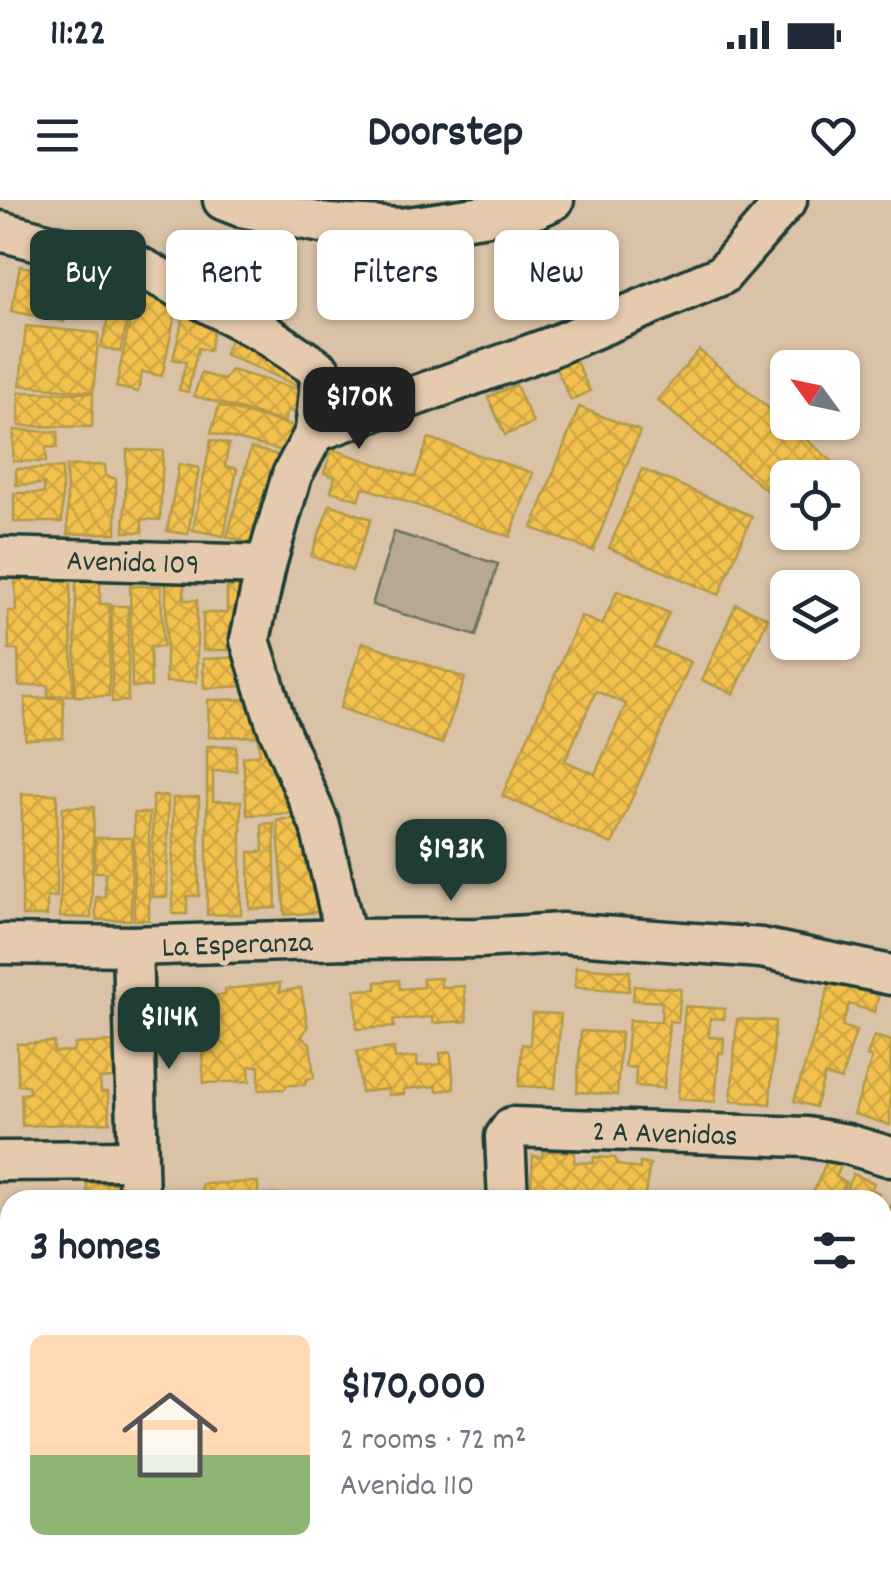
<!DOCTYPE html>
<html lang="en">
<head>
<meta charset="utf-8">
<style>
	body { margin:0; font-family:Dekko,sans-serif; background:#f6f6f7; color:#1f2937; height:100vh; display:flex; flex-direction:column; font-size:38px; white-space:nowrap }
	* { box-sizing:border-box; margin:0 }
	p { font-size:32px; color:#747a83 }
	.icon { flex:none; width:55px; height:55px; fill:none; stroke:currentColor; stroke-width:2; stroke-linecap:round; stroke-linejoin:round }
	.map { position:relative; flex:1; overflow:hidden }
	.panel { position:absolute; left:0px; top:990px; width:892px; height:390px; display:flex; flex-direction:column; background:#fff; border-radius:30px 30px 0 0; box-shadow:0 2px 8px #0004 }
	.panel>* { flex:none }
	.top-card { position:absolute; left:30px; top:30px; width:832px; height:90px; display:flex; gap:20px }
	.needle { width:65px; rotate:303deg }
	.fabs { position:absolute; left:770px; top:150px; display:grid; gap:20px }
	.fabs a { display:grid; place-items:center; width:90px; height:90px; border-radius:15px; background:#fff; box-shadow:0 2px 8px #0004; font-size:50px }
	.price { position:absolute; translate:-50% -85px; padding:0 22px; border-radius:20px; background:#1f3d34; color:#fff; font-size:32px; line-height:65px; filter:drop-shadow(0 2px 5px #0008) }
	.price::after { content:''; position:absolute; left:50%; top:60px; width:30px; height:22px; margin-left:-15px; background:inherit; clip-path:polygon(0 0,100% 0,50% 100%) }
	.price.current { background:#222; color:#fff }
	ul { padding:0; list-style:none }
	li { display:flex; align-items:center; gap:30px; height:250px; padding:0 30px }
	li+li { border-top:2px solid #e0e1e3 }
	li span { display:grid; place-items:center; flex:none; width:280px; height:200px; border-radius:15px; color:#555 }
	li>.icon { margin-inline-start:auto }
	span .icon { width:120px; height:120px; fill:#fffc; stroke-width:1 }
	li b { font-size:42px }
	h2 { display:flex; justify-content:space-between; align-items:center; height:120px; padding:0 30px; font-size:42px }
	.pill { padding:0 35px; border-radius:15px; background:#fff; box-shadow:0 2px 8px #0004; font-size:35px; line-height:90px }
	.pill.current { background:#1f3d34; color:#fff }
	.status { display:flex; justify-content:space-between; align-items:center; height:70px; padding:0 50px; background:#fff; direction:ltr }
	.status svg { height:28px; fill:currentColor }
	header { display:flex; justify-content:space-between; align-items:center; height:130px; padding:0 30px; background:#fff; font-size:45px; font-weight:700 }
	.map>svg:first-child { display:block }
</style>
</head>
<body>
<div class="status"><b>11:22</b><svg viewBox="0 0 49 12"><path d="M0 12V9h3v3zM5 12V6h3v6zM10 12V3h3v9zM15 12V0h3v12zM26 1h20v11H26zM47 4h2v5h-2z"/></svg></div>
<header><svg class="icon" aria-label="menu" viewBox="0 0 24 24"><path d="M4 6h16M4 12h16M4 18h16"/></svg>Doorstep<svg class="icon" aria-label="heart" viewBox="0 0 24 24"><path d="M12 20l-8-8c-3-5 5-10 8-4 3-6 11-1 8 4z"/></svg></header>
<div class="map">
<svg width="891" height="1380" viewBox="0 0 891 1380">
	<defs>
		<pattern id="homes-cross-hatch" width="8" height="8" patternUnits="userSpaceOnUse" patternTransform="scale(2.5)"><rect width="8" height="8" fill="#f2c14e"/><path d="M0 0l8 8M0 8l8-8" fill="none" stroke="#cfa745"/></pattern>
		<pattern id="schools-cross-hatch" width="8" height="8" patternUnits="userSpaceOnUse" patternTransform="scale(2.5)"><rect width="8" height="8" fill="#3f88c5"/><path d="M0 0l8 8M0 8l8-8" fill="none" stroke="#3470a1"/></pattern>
	</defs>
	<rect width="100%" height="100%" fill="#d9c2a6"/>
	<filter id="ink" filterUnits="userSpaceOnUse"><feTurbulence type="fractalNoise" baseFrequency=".01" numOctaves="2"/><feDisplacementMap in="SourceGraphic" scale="20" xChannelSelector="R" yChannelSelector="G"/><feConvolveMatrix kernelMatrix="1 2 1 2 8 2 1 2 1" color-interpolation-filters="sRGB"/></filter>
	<g filter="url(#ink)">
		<!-- park -->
		<polygon fill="#b6a891" stroke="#6a7262" stroke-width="2.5" points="394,332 498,364 476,436 372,405"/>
		<!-- homes -->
		<g fill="url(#homes-cross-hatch)" stroke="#b39946" stroke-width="2.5" fill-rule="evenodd">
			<polygon points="20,66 108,83 101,114 67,107 64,122 11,111"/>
			<polygon points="115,89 134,94 120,152 101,147"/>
			<polygon points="136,92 178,101 162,176 142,172 138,192 116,187"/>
			<polygon points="185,110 217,117 209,151 198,148 188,192 179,190 186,162 173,159"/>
			<polygon points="26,126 99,133 93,192 20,185"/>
			<polygon points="232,136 311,182 300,177 296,185 224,154"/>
			<polygon points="699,150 838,266 829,278 788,278 788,308 657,200"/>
			<polygon points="573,155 590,191 571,200 554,164"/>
			<polygon points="231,170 308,192 301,215 288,210 284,222 194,196 201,173 224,180"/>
			<polygon points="516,185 533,223 505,235 488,197"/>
			<polygon points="19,192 93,193 92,227 19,226"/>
			<polygon points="219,206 302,228 296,254 211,233"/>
			<polygon points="579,207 640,231 593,351 532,328"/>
			<polygon points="14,230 58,232 57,248 46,247 46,262 13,261"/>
			<polygon points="429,238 533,273 510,337 363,287 359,300 331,291 335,277 324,273 332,249 415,277"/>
			<polygon points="211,240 229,244 225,266 237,269 224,336 193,330"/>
			<polygon points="251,248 289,258 265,347 227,337"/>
			<polygon points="127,250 163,251 160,320 142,319 142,332 124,332"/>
			<polygon points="179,264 199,268 188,334 167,331"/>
			<polygon points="105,265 106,276 116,279 116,333 68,334 66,266"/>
			<polygon points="62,268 62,322 14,322 14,293 44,293 44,284 16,285 16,269"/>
			<polygon points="642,269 752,316 719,395 609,348"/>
			<polygon points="330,304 371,319 352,371 311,356"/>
			<polygon points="76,372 100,372 100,404 110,404 109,496 75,496"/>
			<polygon points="70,374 73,495 48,496 48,485 19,486 18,450 9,450 8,411 16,411 15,376"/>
			<polygon points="166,379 184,379 184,400 197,400 197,482 166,482"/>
			<polygon points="130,386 161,386 163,447 150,447 151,487 132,487"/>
			<polygon points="245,386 237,450 203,450 203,413 227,413 227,387"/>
			<path d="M617,391L669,413L654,447L691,462L612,644L502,596L581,416L602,425ZM596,491L626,504L595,574L565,561Z"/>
			<polygon points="736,404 768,418 734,494 702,480"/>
			<polygon points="112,406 128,406 128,501 112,502"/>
			<polygon points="363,442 465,478 442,544 340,508"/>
			<polygon points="243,457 250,486 204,488 203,459"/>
			<polygon points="25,498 64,498 63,538 25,539"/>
			<polygon points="256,499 269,536 209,537 208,500"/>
			<polygon points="278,538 302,613 247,615 243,557 260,554 258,539"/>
			<polygon points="207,546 236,546 236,571 213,571 213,601 241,601 241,714 207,715"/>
			<polygon points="22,594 57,594 57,697 47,697 47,716 22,716"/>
			<polygon points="153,596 168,596 167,697 152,697"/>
			<polygon points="199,597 199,696 187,696 187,714 173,714 173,598"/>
			<polygon points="63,607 94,607 91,718 60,717"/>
			<rect x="134" y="613" width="15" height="107"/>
			<polygon points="309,617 318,712 285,715 277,620"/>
			<polygon points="274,623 276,708 250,709 249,652 263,652 262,624"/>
			<polygon points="95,638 132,638 131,720 96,720 96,697 105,697 105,672 95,672"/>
			<polygon points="576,767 630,771 629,791 575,787"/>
			<polygon points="441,778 441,787 464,786 467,821 433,823 433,817 393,820 394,827 357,829 355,790 376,789 376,782 399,780 400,789 423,787 423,779"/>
			<polygon points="831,780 879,794 874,812 849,804 842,826 856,831 841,880 825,875 815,907 794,901"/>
			<polygon points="280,783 279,792 301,788 308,827 301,837 310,843 314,878 307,879 305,885 287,885 285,889 259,890 259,866 249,866 250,881 204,883 202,852 212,841 201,832 198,805 207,804 206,796 225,795 225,789"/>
			<polygon points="634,786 681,789 678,822 669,821 664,888 635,886 636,868 625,867 629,820 661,822 662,802 633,800"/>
			<polygon points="685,806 725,809 724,819 710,818 709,837 724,838 723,853 719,852 715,902 678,899"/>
			<polygon points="532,813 561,814 555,888 519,886 522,844 530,845"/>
			<polygon points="737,819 775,821 770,904 731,901"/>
			<polygon points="581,831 621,833 617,895 577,892"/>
			<polygon points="874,836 891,841 890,925 854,914 872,858 867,856"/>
			<polygon points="54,842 54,852 73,851 75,844 113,842 115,878 100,879 101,892 108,892 110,922 22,926 21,894 29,893 28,885 18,885 17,844"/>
			<polygon points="394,848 395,859 417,857 418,866 441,864 440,853 451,852 454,889 437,891 436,886 404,889 404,894 388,895 388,889 361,892 357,852"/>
			<polygon points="543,951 575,952 574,962 594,963 594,957 615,958 618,965 640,969 640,963 650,964 644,1000 537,1000 538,988 531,988 533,956 542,957"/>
			<polygon points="828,958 842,964 836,977 846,982 837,1000 810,1000"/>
			<polygon points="853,974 874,983 871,989 879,993 875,1000 841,1000"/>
			<polygon points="258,982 258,995 295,994 295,1000 202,1000 202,984"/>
			<polygon points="87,983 127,983 128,1000 15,1000 15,997 87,996"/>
			<polygon points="891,1006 891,1105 882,1100 882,1094 890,1080 882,1076 882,1022"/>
			<polygon points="889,1168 891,1170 891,1201 882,1215 882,1179"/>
			<polygon points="50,1370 81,1370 80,1380 50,1380"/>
			<polygon points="113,1370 154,1370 155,1378 147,1378 147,1380 113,1380"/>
			<polygon points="227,1370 283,1370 284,1380 228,1380"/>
			<polygon points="401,1370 494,1370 492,1380 399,1380"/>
			<polygon points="800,1370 870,1370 866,1380 808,1380 798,1376"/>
		</g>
		<!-- schools -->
		<polygon fill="url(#schools-cross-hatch)" stroke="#35729a" stroke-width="2.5" points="4,1340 10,1340 10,1370 25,1370 25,1380 0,1380 0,1352 4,1352"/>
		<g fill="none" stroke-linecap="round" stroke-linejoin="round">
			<defs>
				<g id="minor">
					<polyline points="223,0 241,7 327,24 401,28 537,8 554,0"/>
					<polyline points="0,31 140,67 264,133 321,171 315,232"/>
					<polyline points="0,357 266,365"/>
					<polyline points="346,739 320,626 276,523 250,440 266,365 292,275 315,232 551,147 722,75 787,0"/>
					<polyline points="0,744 132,746 346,739 479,738 562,733 761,748 891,775"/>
					<polyline points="132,746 139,1000"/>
					<polyline points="0,961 137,960"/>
					<polyline points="508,1000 505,937 512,927 806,937 847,944 891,957"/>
					<polyline points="882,1268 891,1272"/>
					<polyline points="0,1311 10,1311"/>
					<polyline points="167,1370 168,1380"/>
					<polyline points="569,1370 573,1380"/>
					<polyline points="509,1380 509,1370"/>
					<polyline points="889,1380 891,1362"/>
				</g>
			</defs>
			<!-- minor casing -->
			<use href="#minor" stroke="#1f3d34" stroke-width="45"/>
			<!-- minor -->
			<use href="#minor" stroke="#e5caad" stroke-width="38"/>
		</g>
	</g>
	<g text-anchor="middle" stroke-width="10" stroke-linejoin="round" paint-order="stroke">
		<!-- street labels -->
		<g font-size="30" fill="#1f3d34" stroke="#e5caad">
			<text transform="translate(133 361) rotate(2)" y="10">Avenida 109</text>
			<text transform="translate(237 743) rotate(-2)" y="10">La Esperanza</text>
			<text transform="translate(665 932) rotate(2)" y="10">2 A Avenidas</text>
		</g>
	</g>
</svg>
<div class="fabs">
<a><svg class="needle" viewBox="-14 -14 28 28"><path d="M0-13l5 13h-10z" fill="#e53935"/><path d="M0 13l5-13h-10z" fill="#747a83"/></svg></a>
<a><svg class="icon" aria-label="locate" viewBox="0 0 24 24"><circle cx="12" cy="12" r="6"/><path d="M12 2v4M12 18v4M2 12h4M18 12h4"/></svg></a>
<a><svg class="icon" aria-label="layers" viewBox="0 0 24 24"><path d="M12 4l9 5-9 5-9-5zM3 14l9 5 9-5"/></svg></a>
</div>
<b class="price current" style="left:359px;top:252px">$170K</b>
<b class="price" style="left:451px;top:704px">$193K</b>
<b class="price" style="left:169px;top:872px">$114K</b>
<div class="top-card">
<a class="pill current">Buy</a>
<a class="pill">Rent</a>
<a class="pill">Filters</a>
<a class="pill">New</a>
</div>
<section class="panel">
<h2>3 homes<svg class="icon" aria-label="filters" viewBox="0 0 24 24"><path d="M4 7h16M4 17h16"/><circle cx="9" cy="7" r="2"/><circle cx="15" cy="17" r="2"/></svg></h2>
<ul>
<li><span style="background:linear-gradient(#ffd9b3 60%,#8fb573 0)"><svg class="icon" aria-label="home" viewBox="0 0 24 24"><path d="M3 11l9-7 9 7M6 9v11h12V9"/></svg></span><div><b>$170,000</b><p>2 rooms · 72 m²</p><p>Avenida 110</p></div></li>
</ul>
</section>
</div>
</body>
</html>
